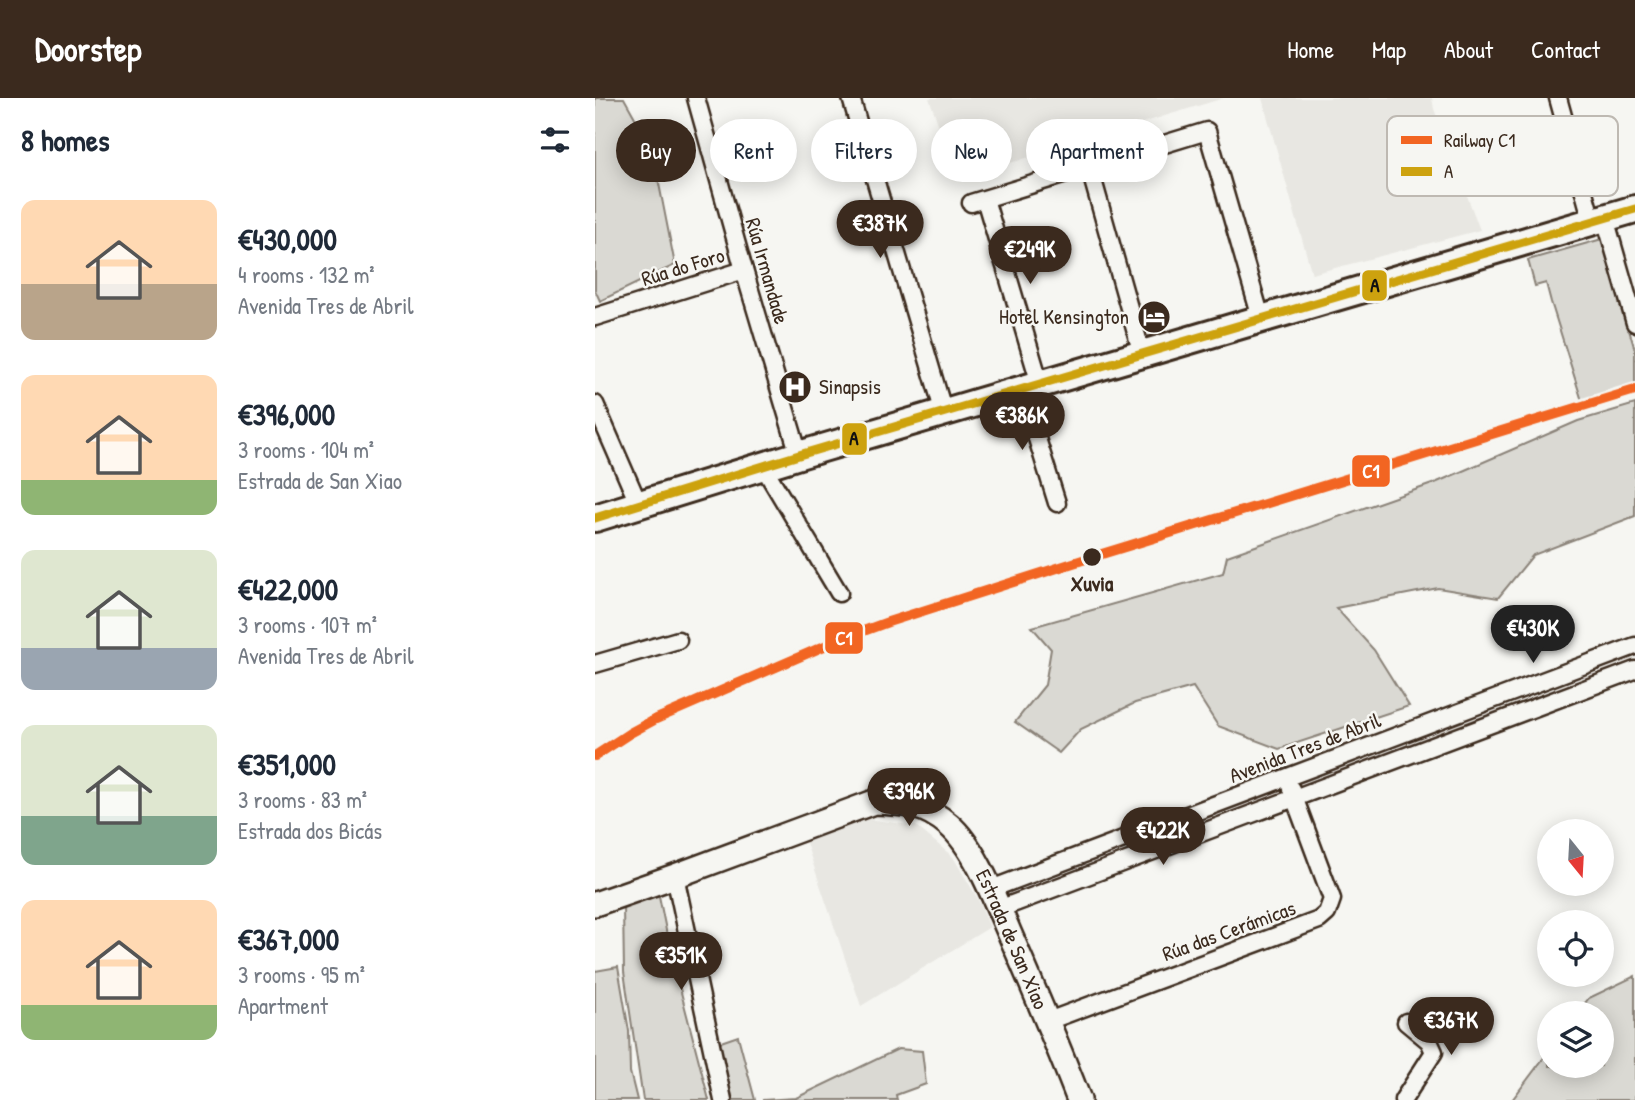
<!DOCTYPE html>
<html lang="en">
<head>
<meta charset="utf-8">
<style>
	body { margin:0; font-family:"Patrick Hand",sans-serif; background:#f6f6f7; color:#1f2937; height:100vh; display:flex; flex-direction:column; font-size:26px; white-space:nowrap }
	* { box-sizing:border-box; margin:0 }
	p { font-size:23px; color:#747a83 }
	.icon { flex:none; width:38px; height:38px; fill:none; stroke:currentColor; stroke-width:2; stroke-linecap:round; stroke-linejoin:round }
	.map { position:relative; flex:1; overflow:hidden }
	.details { display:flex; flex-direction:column; background:#fff; width:595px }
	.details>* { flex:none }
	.guide { position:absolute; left:21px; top:21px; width:665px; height:63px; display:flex; gap:14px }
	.needle { width:46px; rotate:162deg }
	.tools { position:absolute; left:942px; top:721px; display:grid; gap:14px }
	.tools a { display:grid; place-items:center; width:77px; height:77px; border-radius:50%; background:#fff; box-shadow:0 4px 18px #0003; font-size:35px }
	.price { position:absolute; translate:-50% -60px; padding:0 16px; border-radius:24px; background:#3b2a1e; color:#fff; font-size:23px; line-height:46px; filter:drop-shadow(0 2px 4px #0008) }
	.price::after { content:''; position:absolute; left:50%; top:42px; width:21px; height:16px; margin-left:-10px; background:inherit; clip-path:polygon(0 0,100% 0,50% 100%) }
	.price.active { background:#222; color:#fff }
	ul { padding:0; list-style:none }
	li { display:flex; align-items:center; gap:21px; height:175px; padding:0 21px }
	li span { display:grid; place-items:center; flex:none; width:196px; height:140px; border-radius:14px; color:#555 }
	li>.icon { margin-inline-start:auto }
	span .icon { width:84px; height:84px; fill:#fffc; stroke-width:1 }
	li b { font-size:30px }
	h2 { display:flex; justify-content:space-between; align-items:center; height:84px; padding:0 21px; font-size:30px }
	.pill { padding:0 24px; border-radius:32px; background:#fff; box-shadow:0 4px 18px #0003; font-size:24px; line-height:63px }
	.pill.active { background:#3b2a1e; color:#fff }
	header { display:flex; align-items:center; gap:42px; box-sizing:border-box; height:98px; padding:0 35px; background:#3b2a1e; color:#fff }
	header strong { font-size:33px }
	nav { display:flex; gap:38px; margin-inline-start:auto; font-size:24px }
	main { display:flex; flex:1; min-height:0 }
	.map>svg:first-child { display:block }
</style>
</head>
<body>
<header>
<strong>Doorstep</strong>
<nav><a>Home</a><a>Map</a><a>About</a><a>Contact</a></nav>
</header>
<main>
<section class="details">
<h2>8 homes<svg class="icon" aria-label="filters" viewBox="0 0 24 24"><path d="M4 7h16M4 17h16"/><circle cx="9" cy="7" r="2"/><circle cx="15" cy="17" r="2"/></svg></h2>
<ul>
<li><span style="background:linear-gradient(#ffd9b3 60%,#b9a48a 0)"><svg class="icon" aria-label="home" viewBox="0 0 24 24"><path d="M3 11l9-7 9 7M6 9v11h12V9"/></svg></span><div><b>€430,000</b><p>4 rooms · 132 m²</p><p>Avenida Tres de Abril</p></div></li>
<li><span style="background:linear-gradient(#ffd9b3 75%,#8fb573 0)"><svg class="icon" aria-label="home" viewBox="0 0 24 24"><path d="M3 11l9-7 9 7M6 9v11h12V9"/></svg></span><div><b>€396,000</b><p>3 rooms · 104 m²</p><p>Estrada de San Xiao</p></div></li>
<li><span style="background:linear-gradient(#dfe7d0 70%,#9aa5b1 0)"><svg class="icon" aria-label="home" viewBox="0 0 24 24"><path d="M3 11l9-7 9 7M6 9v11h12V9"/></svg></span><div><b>€422,000</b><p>3 rooms · 107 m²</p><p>Avenida Tres de Abril</p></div></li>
<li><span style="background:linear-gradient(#dfe7d0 65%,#7fa58c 0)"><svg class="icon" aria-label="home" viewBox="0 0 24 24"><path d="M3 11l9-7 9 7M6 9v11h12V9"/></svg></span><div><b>€351,000</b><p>3 rooms · 83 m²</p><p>Estrada dos Bicás</p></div></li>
<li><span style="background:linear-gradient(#ffd9b3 75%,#8fb573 0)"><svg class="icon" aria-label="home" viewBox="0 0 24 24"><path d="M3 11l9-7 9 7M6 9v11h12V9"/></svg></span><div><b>€367,000</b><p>3 rooms · 95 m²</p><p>Apartment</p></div></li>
</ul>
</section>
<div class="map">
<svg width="1040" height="1002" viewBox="0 0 1040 1002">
	<rect width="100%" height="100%" fill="#f6f6f2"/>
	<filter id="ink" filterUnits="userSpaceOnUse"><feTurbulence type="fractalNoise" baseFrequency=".0143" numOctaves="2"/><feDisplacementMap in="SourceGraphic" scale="14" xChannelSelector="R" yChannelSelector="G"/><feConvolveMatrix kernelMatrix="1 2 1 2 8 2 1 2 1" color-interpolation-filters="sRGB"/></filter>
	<g filter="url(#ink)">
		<!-- built -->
		<g fill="#e8e7e2">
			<polygon points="334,0 629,0 363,81"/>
			<polygon points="667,0 837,0 839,11 885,132 717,176"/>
			<polygon points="266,720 321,728 358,759 383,801 395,829 266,908 209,739"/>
		</g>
		<!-- green -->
		<g fill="#dad9d3" stroke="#8a8278" stroke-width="2">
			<polygon points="0,0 29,0 57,50 80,167 5,203 0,192"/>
			<polygon points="1007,141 1040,252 1040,286 987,303 956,204 951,185 940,188 933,162"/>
			<polygon points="1040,306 1040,418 938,457 903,500 843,490 741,510 779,552 814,608 684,651 623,628 598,589 540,605 486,631 464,655 420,624 450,587 456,551 437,529 628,475 632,458 840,385 983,323"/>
			<polygon points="63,793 75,852 114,1002 48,1002 29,874 28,807"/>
			<polygon points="23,869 34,933 35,974 42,1002 0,1002 0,873"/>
			<polygon points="1040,878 1040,1002 917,1002 954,953 954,968 1006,968 1006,915 982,915 994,900"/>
			<polygon points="143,938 160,1002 138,1002 123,945"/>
			<polygon points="303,951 327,953 331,986 301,997 302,1002 167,1002 201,1000"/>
		</g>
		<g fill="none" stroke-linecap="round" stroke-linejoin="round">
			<defs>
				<g id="street">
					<polyline points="101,0 149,172 204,357"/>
					<polyline points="256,0 349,315"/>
					<polyline points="963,0 997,123"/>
					<polyline points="494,68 547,256"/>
					<polyline points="390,101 445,286"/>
					<polyline points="376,105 612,33 666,220"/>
					<polyline points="1010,120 1040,225"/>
					<polyline points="0,219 149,172"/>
					<polyline points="427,292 462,405"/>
					<polyline points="0,306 44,407"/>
					<polyline points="168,368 244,495"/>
					<polyline points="0,566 83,542"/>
					<polyline points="80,778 128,1002"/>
					<polyline points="396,791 1040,548"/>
					<polyline points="404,811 1040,572"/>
					<polyline points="453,923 724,822 732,815 737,801 696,691"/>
					<polyline points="808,1002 839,954 834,943 811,924"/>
				</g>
				<g id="secondary">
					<path id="s1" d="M0,806L80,778L279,704C309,705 330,706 354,727C380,749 400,802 414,834C438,889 462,945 484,1002"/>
				</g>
				<polyline id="primary" points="0,420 204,357 1040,111"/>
			</defs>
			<!-- street casing -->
			<use href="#street" stroke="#3b2a1e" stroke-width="21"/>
			<!-- secondary casing -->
			<use href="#secondary" stroke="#3b2a1e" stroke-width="28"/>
			<!-- primary casing -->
			<use href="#primary" stroke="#3b2a1e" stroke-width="32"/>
			<!-- street -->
			<use href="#street" stroke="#f6f6f2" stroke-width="16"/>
			<!-- secondary -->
			<use href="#secondary" stroke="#f6f6f2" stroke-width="23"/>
			<!-- primary -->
			<use href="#primary" stroke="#f6f6f2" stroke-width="26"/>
			<defs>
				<polyline id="bus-1" points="0,420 204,357 1040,111"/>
			</defs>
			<!-- bus-1 casing -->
			<use href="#bus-1" stroke="#f6f6f2" stroke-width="14"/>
			<!-- bus-1 -->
			<use href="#bus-1" stroke="#cda20f" stroke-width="9"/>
			<defs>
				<polyline id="rail-1" points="0,658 35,635 59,622 241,543 293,524 497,459 1040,292"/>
			</defs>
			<!-- rail-1 casing -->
			<use href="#rail-1" stroke="#f6f6f2" stroke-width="16"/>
			<!-- rail-1 -->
			<use href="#rail-1" stroke="#f26522" stroke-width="10"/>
		</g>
	</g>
	<!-- icons -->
	<defs>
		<symbol id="hotel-disc" viewBox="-11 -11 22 22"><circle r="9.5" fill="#3b2a1e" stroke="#f6f6f2"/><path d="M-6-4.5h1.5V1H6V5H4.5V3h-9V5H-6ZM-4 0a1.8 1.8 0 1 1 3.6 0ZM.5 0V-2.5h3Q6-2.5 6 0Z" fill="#fff"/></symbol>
		<symbol id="hospital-disc" viewBox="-11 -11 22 22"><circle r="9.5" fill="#3b2a1e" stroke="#f6f6f2"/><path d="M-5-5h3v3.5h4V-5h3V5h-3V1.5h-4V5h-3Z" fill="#fff"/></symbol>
	</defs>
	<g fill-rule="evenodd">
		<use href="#hotel-disc" x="540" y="200" width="38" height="38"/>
		<use href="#hospital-disc" x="181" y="270" width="38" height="38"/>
	</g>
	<!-- markers -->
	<circle fill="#3b2a1e" stroke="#f6f6f2" stroke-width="2.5" cx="497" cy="459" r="10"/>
	<g text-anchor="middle" stroke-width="5" stroke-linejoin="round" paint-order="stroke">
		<!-- street labels -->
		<g font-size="21" fill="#3b2a1e" stroke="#f6f6f2">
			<text transform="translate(88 169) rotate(-17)" y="7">Rúa do Foro</text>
			<text transform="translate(172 173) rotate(74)" y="7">Rúa Irmandade</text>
			<text transform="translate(710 650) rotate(-21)" y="7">Avenida Tres de Abril</text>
			<text transform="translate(634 833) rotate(-20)" y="7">Rúa das Cerámicas</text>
			<text dy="7" stroke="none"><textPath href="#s1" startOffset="509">Estrada de San Xiao</textPath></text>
		</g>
		<!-- poi labels -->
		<g font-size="21" fill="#3b2a1e" stroke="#f6f6f2" text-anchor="end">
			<text x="534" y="226">Hotel Kensington</text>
			<text x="224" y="296" text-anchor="start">Sinapsis</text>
		</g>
		<!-- stop labels -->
		<g font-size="21" font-weight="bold" fill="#3b2a1e" stroke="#f6f6f2">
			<text x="497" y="493">Xuvia</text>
		</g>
	</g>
	<!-- legend -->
	<rect x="792" y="18" width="231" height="80" rx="10" fill="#f6f6f2" stroke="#beb9b2" stroke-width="2"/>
	<rect x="806" y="38" width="31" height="8" fill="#f26522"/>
	<rect x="806" y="69" width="31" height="9" fill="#cda20f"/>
	<g font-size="19" fill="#3b2a1e">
		<text x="849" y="49">Railway C1</text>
		<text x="849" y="80">A</text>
	</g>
	<g stroke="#f6f6f2" stroke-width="2.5">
		<rect x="766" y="171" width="27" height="33" rx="7" fill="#cda20f"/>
		<rect x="246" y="324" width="27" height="34" rx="7" fill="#cda20f"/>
		<rect x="756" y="356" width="40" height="34" rx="7" fill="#f26522"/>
		<rect x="229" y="523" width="40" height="34" rx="7" fill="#f26522"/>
	</g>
	<g font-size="19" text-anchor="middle" font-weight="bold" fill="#fff">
		<text x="776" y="380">C1</text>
		<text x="249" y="547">C1</text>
	</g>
	<g font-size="19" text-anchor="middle" font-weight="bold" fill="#111">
		<text x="780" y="194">A</text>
		<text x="259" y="347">A</text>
	</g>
</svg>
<div class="tools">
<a><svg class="needle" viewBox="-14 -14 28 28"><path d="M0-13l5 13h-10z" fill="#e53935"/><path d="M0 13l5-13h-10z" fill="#747a83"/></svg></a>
<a><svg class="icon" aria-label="locate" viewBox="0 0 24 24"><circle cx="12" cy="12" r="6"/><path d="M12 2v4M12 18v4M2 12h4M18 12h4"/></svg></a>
<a><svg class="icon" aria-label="layers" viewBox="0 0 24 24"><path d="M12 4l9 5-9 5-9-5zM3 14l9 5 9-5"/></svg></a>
</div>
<b class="price" style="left:285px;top:162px">€387K</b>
<b class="price" style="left:435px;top:188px">€249K</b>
<b class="price" style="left:427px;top:354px">€386K</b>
<b class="price active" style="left:938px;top:567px">€430K</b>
<b class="price" style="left:314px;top:730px">€396K</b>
<b class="price" style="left:568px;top:769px">€422K</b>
<b class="price" style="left:86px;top:894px">€351K</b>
<b class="price" style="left:856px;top:959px">€367K</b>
<div class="guide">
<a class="pill active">Buy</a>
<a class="pill">Rent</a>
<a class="pill">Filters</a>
<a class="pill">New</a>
<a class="pill">Apartment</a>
</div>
</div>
</main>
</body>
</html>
